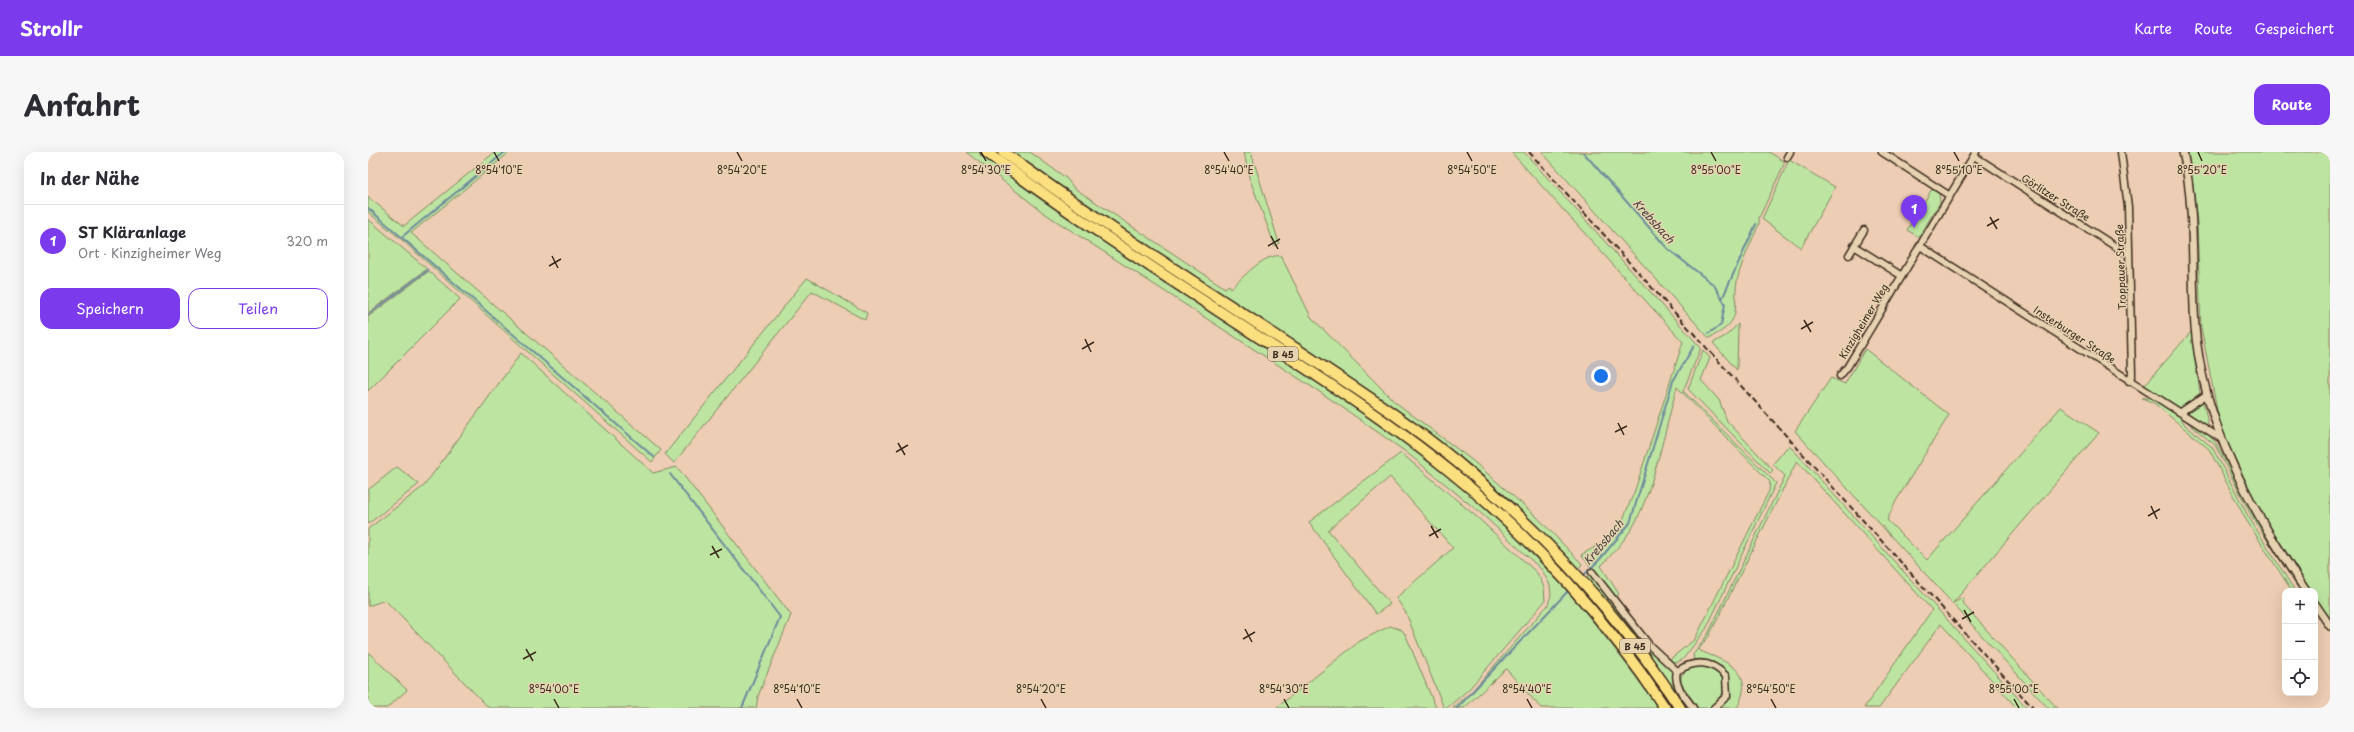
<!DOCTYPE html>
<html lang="de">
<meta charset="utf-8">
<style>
:root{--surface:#fff;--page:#f7f7f7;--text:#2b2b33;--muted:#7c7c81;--line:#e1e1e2;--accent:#7c3aed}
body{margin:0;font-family:"Playpen Sans",sans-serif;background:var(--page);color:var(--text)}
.controls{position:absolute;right:12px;bottom:12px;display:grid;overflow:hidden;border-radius:8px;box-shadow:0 4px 16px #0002}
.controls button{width:36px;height:36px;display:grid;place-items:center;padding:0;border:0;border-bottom:1px solid var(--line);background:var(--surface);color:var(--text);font:20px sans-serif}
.you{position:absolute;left:1233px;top:224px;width:14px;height:14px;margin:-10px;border:3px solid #fff;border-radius:50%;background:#1a73e8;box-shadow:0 0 0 6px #1a73e833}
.badge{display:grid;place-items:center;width:26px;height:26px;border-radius:50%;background:var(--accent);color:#fff;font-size:13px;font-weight:700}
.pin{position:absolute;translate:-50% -33px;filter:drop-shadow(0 1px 2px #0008)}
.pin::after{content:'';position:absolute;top:21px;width:14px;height:12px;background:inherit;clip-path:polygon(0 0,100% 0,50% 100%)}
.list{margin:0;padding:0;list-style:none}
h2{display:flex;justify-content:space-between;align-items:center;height:52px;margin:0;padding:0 16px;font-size:17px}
h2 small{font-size:13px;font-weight:400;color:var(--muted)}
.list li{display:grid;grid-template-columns:26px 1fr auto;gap:12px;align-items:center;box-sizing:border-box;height:72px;padding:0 16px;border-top:1px solid var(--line)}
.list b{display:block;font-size:15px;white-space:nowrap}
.list p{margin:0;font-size:13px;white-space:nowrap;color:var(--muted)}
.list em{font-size:13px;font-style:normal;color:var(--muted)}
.actions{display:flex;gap:8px;padding:12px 16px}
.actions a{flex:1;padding:9px 0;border:1px solid var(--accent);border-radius:12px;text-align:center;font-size:14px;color:var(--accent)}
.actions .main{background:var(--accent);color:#fff}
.icon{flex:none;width:22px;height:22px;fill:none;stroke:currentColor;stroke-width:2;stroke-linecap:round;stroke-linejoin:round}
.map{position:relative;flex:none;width:1962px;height:556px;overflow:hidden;border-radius:12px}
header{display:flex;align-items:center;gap:24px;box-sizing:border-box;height:56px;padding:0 20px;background:var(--accent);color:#fff}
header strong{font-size:19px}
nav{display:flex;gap:22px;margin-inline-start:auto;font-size:14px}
.intro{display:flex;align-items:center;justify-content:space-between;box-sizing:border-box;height:96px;padding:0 24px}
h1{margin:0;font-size:28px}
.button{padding:10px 18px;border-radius:12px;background:var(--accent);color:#fff;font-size:14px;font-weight:700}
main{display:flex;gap:24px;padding:0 24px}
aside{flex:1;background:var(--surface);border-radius:12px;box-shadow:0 4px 16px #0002}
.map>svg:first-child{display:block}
.green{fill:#bde5a1;stroke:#7c8860}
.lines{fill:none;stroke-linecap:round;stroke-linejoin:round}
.stream{stroke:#6e8b9c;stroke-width:2}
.minor-casing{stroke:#3b2a1e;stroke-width:9}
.tertiary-casing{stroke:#3b2a1e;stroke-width:10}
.trunk-casing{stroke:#3b2a1e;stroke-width:13}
.minor{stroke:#e7d3b1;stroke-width:6}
.tertiary{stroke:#e7d3b1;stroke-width:7}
.trunk{stroke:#fce080;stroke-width:10}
.rail{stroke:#3b2a1e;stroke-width:2;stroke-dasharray:6 3;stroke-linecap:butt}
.ticks{fill:none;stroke:#3b2a1e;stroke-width:1.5}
.labels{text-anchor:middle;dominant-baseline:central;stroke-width:3;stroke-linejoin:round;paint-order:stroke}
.shield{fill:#e7d3b1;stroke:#6f5d4a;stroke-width:1}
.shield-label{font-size:9px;font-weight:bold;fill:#3b2a1e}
.street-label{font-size:10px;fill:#3b2a1e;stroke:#e7d3b1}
.water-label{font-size:11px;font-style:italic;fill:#48423e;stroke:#e7d3b1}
.ticks-label{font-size:10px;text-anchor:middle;fill:#3b2a1e;stroke:#e7d3b1;stroke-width:3;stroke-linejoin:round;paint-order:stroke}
</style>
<header>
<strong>Strollr</strong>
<nav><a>Karte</a><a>Route</a><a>Gespeichert</a></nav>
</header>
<div class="intro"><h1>Anfahrt</h1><a class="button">Route</a></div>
<main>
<aside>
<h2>In der Nähe<small></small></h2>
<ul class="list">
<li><span class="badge">1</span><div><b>ST Kläranlage</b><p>Ort · Kinzigheimer Weg</p></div><em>320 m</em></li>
</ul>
<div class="actions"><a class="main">Speichern</a><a>Teilen</a></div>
</aside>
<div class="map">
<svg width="1962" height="556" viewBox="0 0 1962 556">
<rect width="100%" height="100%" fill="#edcdb3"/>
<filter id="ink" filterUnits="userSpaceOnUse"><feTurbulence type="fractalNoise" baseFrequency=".025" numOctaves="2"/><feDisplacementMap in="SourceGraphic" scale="8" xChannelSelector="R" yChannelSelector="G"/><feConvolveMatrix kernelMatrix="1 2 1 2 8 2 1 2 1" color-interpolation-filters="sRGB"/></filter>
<g filter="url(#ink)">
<path class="green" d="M127,0H142L43,81L293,298L284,310L34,88L0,60V45L36,74Z
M598,0H611C693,63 779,120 867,176C940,224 1015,269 1083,325C1162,391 1231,471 1290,556H1173L1138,517L1096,556H1085L1104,539L1180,453L1183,443L1182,433L1174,418L1115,363L1038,300L961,246L676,61Z
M644,0H662L698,26L706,36L857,136L861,133L863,136C876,125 896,101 913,104L943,165L1027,250L1105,309L1168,364L1214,412L1209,418L1017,250L741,69Z
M876,0H883L911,91L907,94L881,25Z
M1143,0H1156L1333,196L1315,239L1408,331L1338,477L1315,507L1308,511L1301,508L1327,487L1401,339L1402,330L1309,235C1297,277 1286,336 1266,373C1257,388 1245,401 1233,414L1251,442L1247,445L1218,409L1213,403L1234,391L1254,370L1267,338L1315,190Z
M1174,0H1401L1417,10L1391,66V72C1384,88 1376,105 1371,121C1361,154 1381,167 1341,186Z
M1820,0H1962V467L1947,445V439H1943L1892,358L1853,278L1833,175L1829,69Z
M1421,8L1467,35L1433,96L1394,67Z
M1564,37L1571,42L1572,50L1551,85L1539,78Z
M0,67L59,117L0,161Z
M61,119L92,147L0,239V165Z
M439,126L499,161L497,168L444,139L306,311L297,302Z
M1370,172L1369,218L1345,191L1359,183Z
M1823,180L1832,241L1812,257L1775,235Z
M1497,197L1581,263L1528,349L1519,368L1559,408L1693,255L1731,281L1585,451L1595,446L1596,453L1689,556H1680L1427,279L1463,226L1477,232Z
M1335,198L1342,206L1333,228L1351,248L1359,269L1405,318L1402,321L1320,237Z
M153,201L285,321L309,315L423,463L390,544L388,556H121L17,448L0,454V377L56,334Z
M1774,246H1784L1810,261L1817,273L1844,295L1880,364L1927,439H1924L1877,366L1841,297L1786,251Z
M1835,249L1840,271L1838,273L1818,260Z
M1817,265L1838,280L1848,291L1885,362L1935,439L1930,436L1883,363L1847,293L1819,270Z
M1421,293L1659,556H1649L1573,472L1511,556H1496L1564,458L1429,309L1341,484L1330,498C1358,510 1389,517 1369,556H1351L1361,544V523C1352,512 1341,506 1326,508L1325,503L1340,482L1417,324L1405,312Z
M1033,301L1111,367L1169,421L1176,435L1177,449L1101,537L1079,556H1076L1038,461L1028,446L1085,396L1022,325L960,378L1022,452L1008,462L941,370Z
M29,315L51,332L0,372V338Z
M1223,421L1306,519L1323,556H1317L1217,427Z
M1022,474L1034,478L1038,484L1068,556H908L992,489Z
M0,500L39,538L19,556H0Z
M1329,514L1344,516L1355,525V541L1341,556H1330L1313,531V524L1319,518Z"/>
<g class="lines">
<path class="stream" d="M1215,0L1300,97L1346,133L1357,152L1353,173L1341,181
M0,56L286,305
M35,84L137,0
M1354,147L1388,72
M0,163L60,118
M302,322L412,465L374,556
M1215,424L1232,407L1262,371L1305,229L1326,194
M1089,556L1202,437"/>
<defs>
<path id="minor" d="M1514,0L1582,44
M1753,0L1760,55L1764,222L1761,229
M1606,4L1756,100H1761
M1419,5L1422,0
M1486,94L1534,124
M1552,94L1852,286
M1481,103L1496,78
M1472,224L1480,214L1608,0
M1813,260L1838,243
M1224,420L1282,494L1309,519
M1325,556C1317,544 1305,534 1309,519C1327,508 1343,508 1358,524L1359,544L1346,556"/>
<path id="tertiary" d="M1815,0C1828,57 1823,117 1827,175C1835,273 1884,359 1938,439
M1947,452L1962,474"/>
<path id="trunk" d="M618,0C713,71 813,134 912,199C970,238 1029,276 1083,320C1164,385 1240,469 1297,556
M635,0C731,70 831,133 930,198C984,234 1039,269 1089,310C1174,380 1252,464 1312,556"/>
</defs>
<use href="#minor" class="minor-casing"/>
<use href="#tertiary" class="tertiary-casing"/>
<use href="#trunk" class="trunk-casing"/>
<use href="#minor" class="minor"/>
<use href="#tertiary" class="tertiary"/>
<use href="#trunk" class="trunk"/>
<path class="rail" d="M1161,0L1665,556"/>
</g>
</g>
<path class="ticks" d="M126,0L131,9M369,0L374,9M613,0L618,9M856,0L861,9M1099,0L1104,9M1343,0L1348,9M1586,0L1591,9M1830,0L1834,9M1622,65L1629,77M1619,74L1631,67M903,84L910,97M900,94L912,87M184,104L190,116M181,114L193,107M1436,168L1443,180M1433,177L1445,170M717,187L723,200M714,197L726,190M1250,271L1256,283M1247,280L1259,274M530,291L537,303M528,300L540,293M1783,354L1789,367M1780,364L1792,357M1063,374L1070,386M1061,384L1073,377M344,394L351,406M342,403L354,397M1596,458L1603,470M1594,467L1606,460M877,477L884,490M875,487L887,480M158,497L165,509M155,507L168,500M186,547L191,556M429,547L434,556M673,547L678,556M916,547L921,556M1159,547L1164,556M1403,547L1408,556M1646,547L1651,556"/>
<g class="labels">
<g class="shield">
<rect x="900" y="195" width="30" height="14" rx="3"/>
<rect x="1252" y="487" width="30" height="14" rx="3"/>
</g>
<g class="shield-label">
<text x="915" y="202">B 45</text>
<text x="1267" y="494">B 45</text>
</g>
<g class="street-label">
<text transform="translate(1688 45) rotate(32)">Görlitzer Straße</text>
<text transform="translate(1752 115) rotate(-92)">Troppauer Straße</text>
<text transform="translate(1495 169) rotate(-59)">Kinzigheimer Weg</text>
<text transform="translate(1707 182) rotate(33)">Insterburger Straße</text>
</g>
<g class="water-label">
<text transform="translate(1286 69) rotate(48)">Krebsbach</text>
<text transform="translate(1235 390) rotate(-50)">Krebsbach</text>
</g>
</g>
<g class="ticks-label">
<text x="131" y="22">8°54'10"E</text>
<text x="374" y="22">8°54'20"E</text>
<text x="618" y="22">8°54'30"E</text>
<text x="861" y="22">8°54'40"E</text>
<text x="1104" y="22">8°54'50"E</text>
<text x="1348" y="22">8°55'00"E</text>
<text x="1591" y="22">8°55'10"E</text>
<text x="1834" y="22">8°55'20"E</text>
<text x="186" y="541">8°54'00"E</text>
<text x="429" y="541">8°54'10"E</text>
<text x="673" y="541">8°54'20"E</text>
<text x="916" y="541">8°54'30"E</text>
<text x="1159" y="541">8°54'40"E</text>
<text x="1403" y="541">8°54'50"E</text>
<text x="1646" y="541">8°55'00"E</text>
</g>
</svg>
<div class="controls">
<button>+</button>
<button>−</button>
<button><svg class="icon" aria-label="locate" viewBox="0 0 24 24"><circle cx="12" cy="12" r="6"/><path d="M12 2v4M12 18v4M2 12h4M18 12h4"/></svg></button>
</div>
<div class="you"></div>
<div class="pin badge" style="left:1546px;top:76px">1</div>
</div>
</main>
